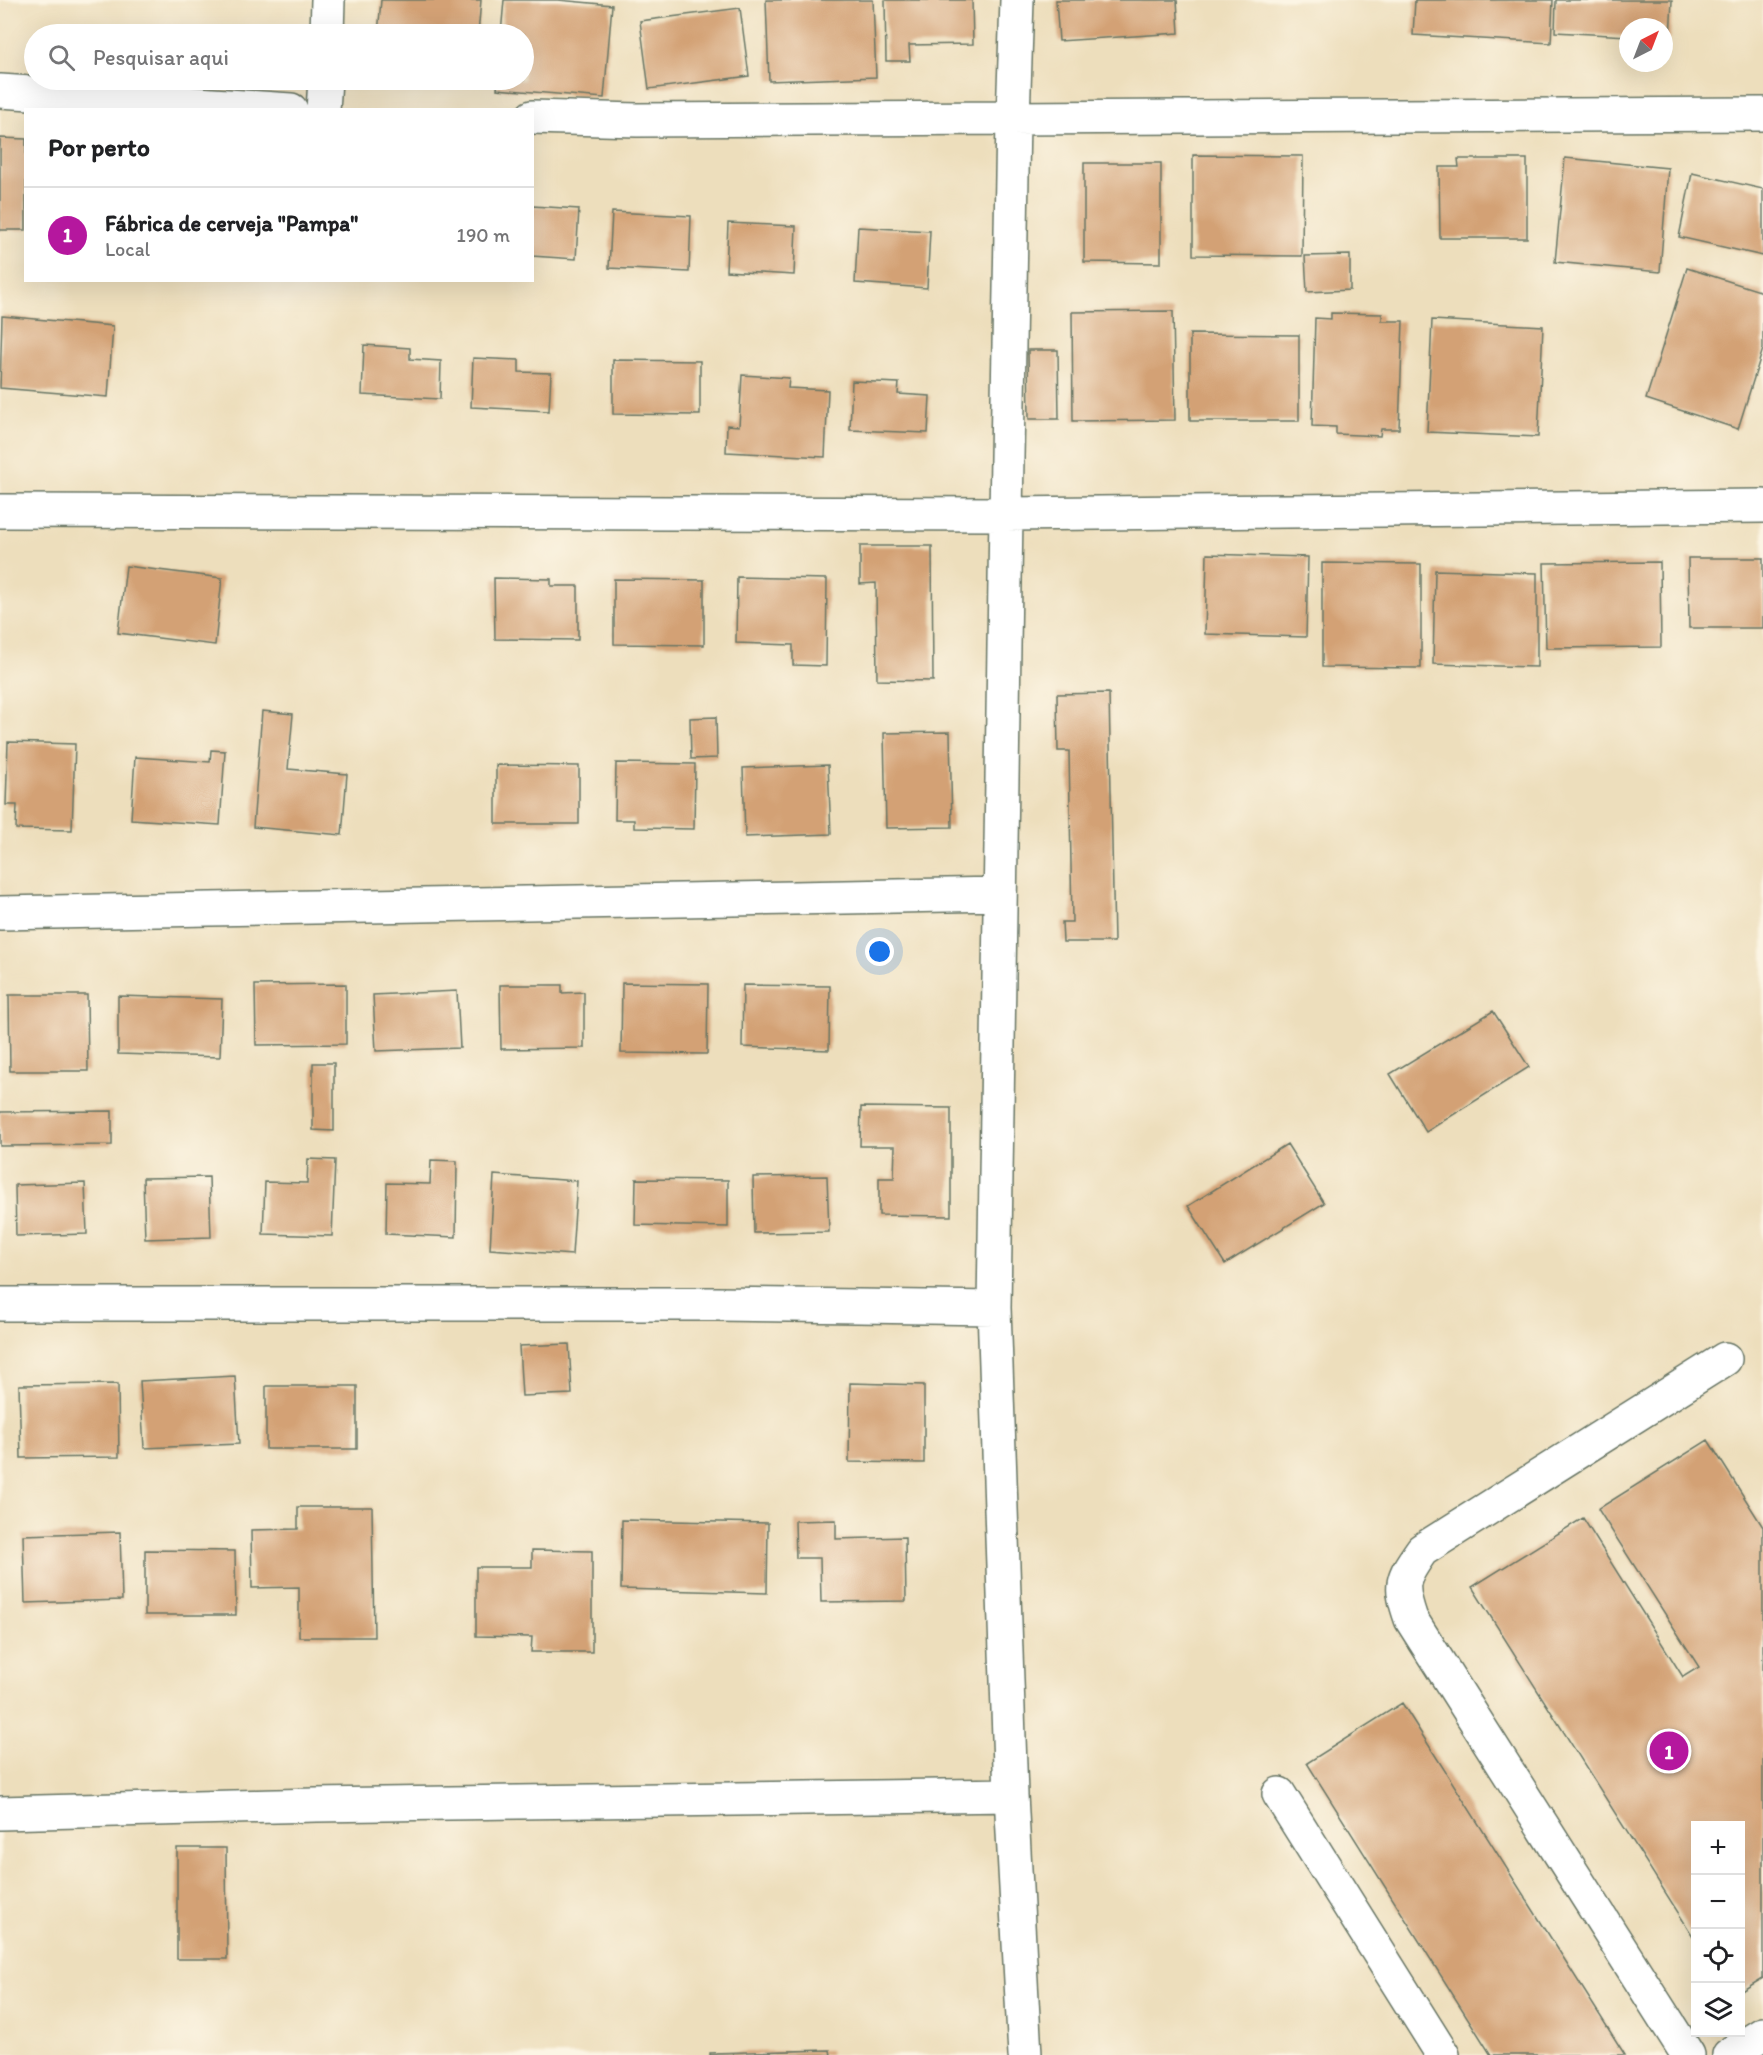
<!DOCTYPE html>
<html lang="pt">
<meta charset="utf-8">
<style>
:root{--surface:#fff;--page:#f2f2f2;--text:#202124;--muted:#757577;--line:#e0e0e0;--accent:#b5179e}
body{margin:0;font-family:Itim,sans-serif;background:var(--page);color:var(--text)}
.controls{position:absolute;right:18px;bottom:18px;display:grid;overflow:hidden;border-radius:0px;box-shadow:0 6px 24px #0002}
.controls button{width:54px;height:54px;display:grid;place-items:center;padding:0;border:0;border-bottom:2px solid var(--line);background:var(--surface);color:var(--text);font:30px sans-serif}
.compass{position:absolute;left:1619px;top:18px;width:54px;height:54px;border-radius:50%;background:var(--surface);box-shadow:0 6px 24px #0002;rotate:42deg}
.you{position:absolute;left:880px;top:952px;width:21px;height:21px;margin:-15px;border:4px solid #fff;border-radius:50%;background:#1a73e8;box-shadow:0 0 0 9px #1a73e833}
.badge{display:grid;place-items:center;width:39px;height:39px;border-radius:50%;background:var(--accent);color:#fff;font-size:20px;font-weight:700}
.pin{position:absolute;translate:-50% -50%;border:3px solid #fff;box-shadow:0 2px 6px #0006}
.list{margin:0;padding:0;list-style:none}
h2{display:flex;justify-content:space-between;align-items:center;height:78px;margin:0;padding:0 24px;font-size:26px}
h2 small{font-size:20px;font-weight:400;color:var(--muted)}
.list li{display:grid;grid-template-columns:39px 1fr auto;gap:18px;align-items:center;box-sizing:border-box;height:96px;padding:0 24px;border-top:2px solid var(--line)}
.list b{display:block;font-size:22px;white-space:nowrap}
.list p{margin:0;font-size:20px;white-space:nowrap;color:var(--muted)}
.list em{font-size:20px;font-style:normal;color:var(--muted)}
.icon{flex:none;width:33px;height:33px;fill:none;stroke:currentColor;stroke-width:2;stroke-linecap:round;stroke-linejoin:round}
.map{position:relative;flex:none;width:1763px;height:2055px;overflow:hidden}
.search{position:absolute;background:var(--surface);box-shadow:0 6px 24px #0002;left:24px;top:24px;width:510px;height:66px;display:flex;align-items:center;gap:15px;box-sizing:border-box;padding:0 21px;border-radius:33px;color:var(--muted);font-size:22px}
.panel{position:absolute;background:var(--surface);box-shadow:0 6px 24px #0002;left:24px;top:108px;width:510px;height:174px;border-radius:0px}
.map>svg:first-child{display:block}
.building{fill:#d3a174}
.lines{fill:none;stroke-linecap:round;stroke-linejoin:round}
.minor-casing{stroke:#677564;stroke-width:36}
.minor{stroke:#fff;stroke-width:33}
</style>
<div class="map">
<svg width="1763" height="2055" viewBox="0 0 1763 2055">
<rect width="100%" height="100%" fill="#fcf5e5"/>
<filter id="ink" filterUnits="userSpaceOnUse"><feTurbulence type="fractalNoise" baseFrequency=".0167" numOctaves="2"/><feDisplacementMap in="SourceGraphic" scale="12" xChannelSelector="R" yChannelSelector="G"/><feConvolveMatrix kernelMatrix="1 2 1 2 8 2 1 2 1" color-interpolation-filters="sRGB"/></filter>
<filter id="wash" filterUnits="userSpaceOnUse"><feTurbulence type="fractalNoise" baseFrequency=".008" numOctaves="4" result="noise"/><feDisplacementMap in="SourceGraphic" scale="24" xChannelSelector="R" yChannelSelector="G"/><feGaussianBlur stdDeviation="1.35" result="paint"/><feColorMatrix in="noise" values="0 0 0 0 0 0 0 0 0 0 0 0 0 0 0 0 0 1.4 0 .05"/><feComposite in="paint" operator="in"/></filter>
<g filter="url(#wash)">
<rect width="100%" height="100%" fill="#eddebc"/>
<g id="blocks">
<path class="building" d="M381,0H481L478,34H378Z
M504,0H558L612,5L604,98L497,89L498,80H524V34H501Z
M766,0H873L876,77L769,81Z
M885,0H972L973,44L909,45L910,61H886Z
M1056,0H1177L1179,33L1059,41Z
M1415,0H1553L1551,43L1413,35Z
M1556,0H1672L1670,38L1664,37V27H1628V36L1555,32Z
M740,8L749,76L649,89L640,21Z
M441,80H474V84L441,81Z
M0,138L26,139V230H0Z
M1193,155L1303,156L1302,256L1193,255Z
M1565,158L1668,168L1660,272L1555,262Z
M1458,159H1527V238H1440L1439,167H1459Z
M1084,163H1161V263L1084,262Z
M1692,173L1763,189V256L1679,237Z
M532,206L579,209L576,259L532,256Z
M612,212L691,216L689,272L609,268Z
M728,223L796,226L794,275L726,271Z
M858,227L930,231L927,288L855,283Z
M1350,255V290L1307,292L1305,256Z
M1687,268L1763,292V349L1738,429L1646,399Z
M1173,311L1175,420L1073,421L1072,312Z
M1331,313L1382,314V321H1403L1399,429H1381L1380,436L1336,434V427L1312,426L1315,318L1331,319Z
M2,316L113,326L108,397L0,388Z
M1432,320L1543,326L1538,437L1427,432Z
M1190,334L1299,335V421H1190Z
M364,345L410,348V359L441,361L440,399L362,395Z
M1028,350H1058L1059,419H1029Z
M473,358L519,360V372L551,373L549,411L471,407Z
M613,360L700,361V415L613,414Z
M742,375L789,378L788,388L828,390L825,457L726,452L727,425L739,426Z
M852,381L899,383L898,394L930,396L928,433L850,430Z
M860,546H932L933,681L877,680L876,583L860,584Z
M1207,554L1308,557L1306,637L1205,634Z
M1688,558H1763V628H1689Z
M1660,562L1661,647L1546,648L1544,563Z
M1322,563L1421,564V668L1322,667Z
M126,566L222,578L215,645L118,633Z
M1435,570L1537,573V667L1433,664Z
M737,577L827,579L826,666L793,665V645L736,643Z
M494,578L551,579V586H578V640L495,639Z
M614,579L704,580V645L614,644Z
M1109,693L1114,942H1063L1062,922H1072L1069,751H1058L1057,694Z
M262,711L293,714L288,769L347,774L342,835L253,827Z
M716,717L717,758L691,759L690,718Z
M950,732L952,827L886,828L884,733Z
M8,742L75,744L72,830L16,829L17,805H6Z
M211,750L225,751L220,825L131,819L135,757L210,762Z
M616,763L695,764L694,829L634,828V820H615Z
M496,765L579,766V824H496Z
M828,765L831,834L745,837L743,768Z
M622,983L708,984L707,1054L621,1053Z
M346,984V1044L256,1045L255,985Z
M500,985H562V993L584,992V1048L501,1049Z
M743,985L830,986L829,1050L742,1047Z
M457,991L460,1048L376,1051L373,995Z
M9,995H87L88,1071H10Z
M118,996L222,999L220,1057L118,1054Z
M1493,1011L1529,1067L1426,1132L1390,1074Z
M313,1063H334V1131L313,1130Z
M861,1107L951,1108V1216L879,1215V1178H894L895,1146H860Z
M112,1111V1145L0,1146V1112Z
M1287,1144L1324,1203L1225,1264L1188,1206Z
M308,1159L335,1160L332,1236L263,1234L265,1182L307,1183Z
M431,1160L457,1161L456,1237L386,1234L387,1183L430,1184Z
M494,1175L577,1181L572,1255L490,1249Z
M827,1176L829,1232L754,1233L753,1177Z
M209,1177L211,1237L145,1239L143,1178Z
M636,1179L728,1180V1227L635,1225Z
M85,1183L87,1234L16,1236L15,1185Z
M569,1344L572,1394L522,1396L519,1346Z
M235,1376L239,1444L144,1448L140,1381Z
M850,1383L924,1385V1463L849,1462Z
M118,1384L119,1457L21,1458L19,1385Z
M266,1386H357V1449H266Z
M1708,1440L1763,1527V1978L1740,1992V1826H1696V1941L1472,1587L1583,1518L1683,1677L1699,1667L1598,1509Z
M298,1507H372L374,1637H299V1587L252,1588L251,1530L298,1529Z
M622,1520L768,1523L767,1593L621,1589Z
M836,1520V1539L905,1537L906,1601L821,1602L820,1558H796L795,1521Z
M120,1532L122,1600L25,1603L23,1535Z
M145,1550L235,1551L236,1615H145Z
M532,1550L592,1551V1652H531L532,1637L476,1636V1567H532Z
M1402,1703L1625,2055H1491L1307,1763Z
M177,1848H226L227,1959H177Z
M830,2050L831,2055H710V2053Z"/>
</g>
</g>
<g filter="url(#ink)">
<use href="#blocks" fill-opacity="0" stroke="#677564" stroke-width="1.5"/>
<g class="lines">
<defs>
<path id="minor" d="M1017,0L1013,119L1006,514L994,1308L1011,1795L1025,2055
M327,34L328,0
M0,91L291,110
M323,110L325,80
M532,117L637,120L1763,114
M0,511L1006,514L1763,506
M0,913L999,894
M0,1304H717L994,1308
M1279,1794L1443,2055
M0,1813L316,1805L1011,1795
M1688,2055L1411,1619C1399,1584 1401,1580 1422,1550L1725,1359
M1729,2055L1763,2034"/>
</defs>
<use href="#minor" class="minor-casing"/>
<use href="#minor" class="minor"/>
</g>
</g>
</svg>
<div class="controls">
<button>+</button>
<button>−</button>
<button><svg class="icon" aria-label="locate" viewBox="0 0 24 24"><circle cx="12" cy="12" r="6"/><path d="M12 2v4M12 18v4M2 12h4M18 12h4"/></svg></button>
<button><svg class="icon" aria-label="layers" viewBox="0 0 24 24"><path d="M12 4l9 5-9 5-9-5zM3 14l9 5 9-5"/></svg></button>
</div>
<svg class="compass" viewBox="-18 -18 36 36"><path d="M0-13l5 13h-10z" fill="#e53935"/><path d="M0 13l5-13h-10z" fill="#757577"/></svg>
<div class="you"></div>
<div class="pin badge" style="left:1669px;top:1751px">1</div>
<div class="search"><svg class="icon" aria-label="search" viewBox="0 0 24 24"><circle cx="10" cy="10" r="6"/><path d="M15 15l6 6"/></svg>Pesquisar aqui</div>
<section class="panel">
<h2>Por perto<small></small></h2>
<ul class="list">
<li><span class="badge">1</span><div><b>Fábrica de cerveja &quot;Pampa&quot;</b><p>Local</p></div><em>190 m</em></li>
</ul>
</section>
</div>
